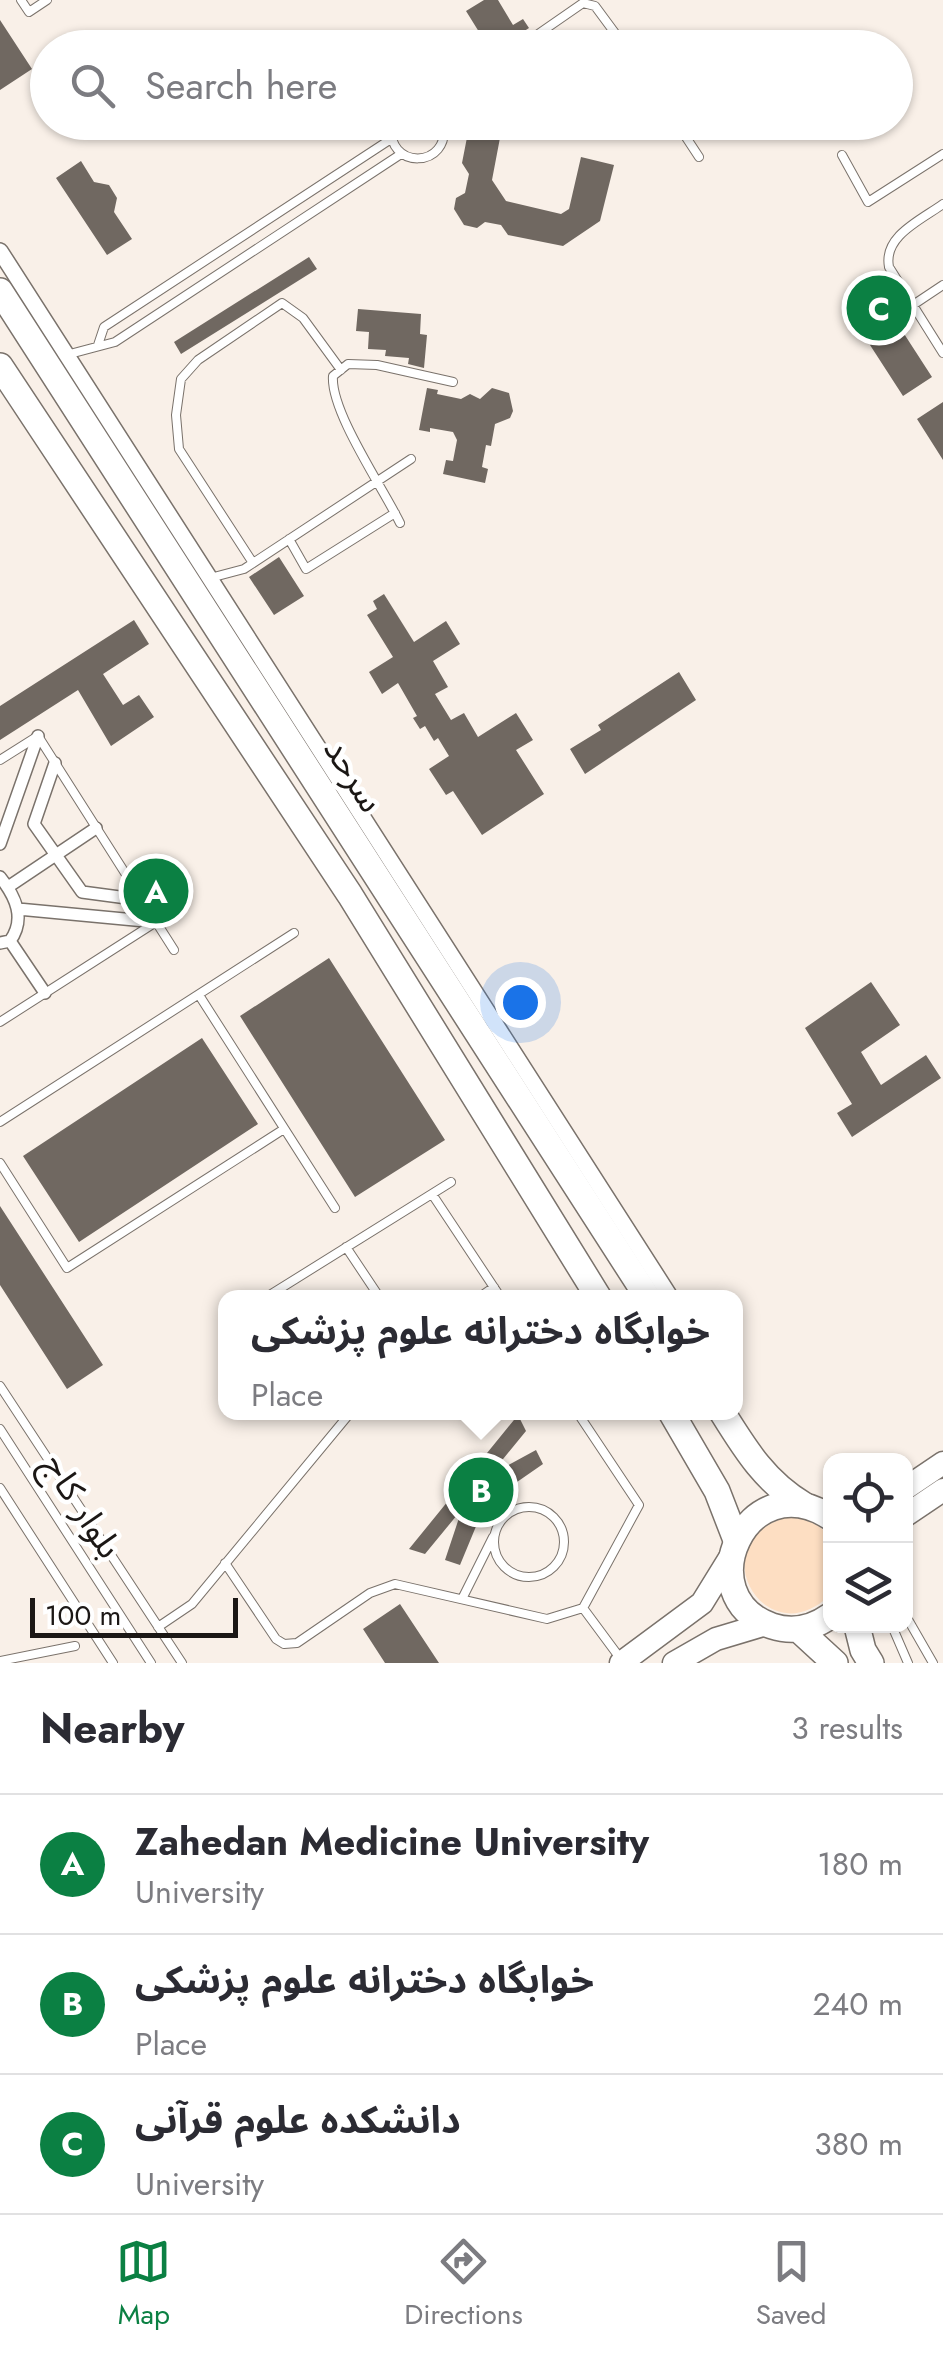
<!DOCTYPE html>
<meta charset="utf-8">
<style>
:root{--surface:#fff;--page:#f2f2f3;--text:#2b2b33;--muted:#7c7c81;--line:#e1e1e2;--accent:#0b8043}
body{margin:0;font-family:Jost,"Noto Sans Arabic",sans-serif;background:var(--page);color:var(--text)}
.controls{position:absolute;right:30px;bottom:30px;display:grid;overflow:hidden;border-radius:20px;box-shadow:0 2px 8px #0004}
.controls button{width:90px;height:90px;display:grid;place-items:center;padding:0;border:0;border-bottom:2px solid var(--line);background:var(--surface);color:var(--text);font:50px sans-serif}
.scale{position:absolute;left:30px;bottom:25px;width:208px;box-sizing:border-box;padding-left:10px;border:5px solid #1b1715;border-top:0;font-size:28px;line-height:35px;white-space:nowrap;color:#1b1715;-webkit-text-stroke:8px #fff;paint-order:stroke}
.you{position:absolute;left:520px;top:1002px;width:35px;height:35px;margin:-25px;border:8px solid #fff;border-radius:50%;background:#1a73e8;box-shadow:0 0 0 15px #1a73e833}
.badge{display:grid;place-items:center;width:65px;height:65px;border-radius:50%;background:var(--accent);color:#fff;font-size:32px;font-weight:700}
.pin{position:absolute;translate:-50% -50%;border:5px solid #fff;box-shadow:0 2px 10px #0006}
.popup{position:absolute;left:218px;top:1290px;width:525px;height:130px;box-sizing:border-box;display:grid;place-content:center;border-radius:20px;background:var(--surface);filter:drop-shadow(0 2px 8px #0005);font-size:32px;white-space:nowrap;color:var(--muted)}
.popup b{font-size:38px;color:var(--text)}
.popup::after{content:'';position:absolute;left:50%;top:100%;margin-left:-20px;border:20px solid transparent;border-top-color:var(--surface)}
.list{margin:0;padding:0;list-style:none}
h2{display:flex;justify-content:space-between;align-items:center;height:130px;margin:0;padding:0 40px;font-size:42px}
h2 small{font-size:32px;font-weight:400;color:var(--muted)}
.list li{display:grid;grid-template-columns:65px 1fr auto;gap:30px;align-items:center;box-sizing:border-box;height:140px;padding:0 40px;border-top:2px solid var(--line)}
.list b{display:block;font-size:38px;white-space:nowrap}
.list p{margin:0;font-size:32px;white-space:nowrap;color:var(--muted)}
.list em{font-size:32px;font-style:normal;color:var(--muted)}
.icon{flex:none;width:55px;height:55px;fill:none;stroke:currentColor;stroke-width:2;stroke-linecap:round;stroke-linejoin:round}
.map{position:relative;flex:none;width:943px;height:1663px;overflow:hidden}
.search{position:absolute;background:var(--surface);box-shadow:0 2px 8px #0004;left:30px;right:30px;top:30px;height:110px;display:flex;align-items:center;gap:25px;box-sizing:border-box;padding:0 35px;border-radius:55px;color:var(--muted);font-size:38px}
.sheet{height:550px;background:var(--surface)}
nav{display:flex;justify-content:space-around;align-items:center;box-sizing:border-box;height:140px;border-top:2px solid var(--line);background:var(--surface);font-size:28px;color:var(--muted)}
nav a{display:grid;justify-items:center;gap:5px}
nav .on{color:var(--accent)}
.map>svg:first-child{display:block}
.green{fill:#fddec2}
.building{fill:#706861}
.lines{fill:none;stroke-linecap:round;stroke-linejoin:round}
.service-casing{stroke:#7a726b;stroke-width:10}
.pedestrian-casing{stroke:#7a726b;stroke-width:14}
.minor-casing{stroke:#7a726b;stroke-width:18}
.secondary-casing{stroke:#7a726b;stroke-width:25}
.primary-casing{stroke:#7a726b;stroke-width:28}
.trunk-casing{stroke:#7a726b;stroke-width:28}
.service{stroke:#fff;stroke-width:8}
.pedestrian{stroke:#fff;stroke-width:11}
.minor{stroke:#fff;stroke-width:15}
.secondary{stroke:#fff;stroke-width:22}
.primary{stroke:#fff;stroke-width:25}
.trunk{stroke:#fff;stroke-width:25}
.labels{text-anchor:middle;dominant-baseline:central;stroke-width:9;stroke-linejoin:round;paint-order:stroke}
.street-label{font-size:35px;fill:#1b1715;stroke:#fff}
</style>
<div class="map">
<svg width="943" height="1663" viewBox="0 0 943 1663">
<rect width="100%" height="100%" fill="#f9f0e8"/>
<path class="green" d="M788,1517C807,1519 817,1523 830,1536V1595C765,1658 698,1541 788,1517Z"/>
<path class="building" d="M484,0H498L513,25L523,19L529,28L498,48H489L466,11Z
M0,20L32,69L0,90Z
M470,122H503L492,180L506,201L561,214L569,209L581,157L614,165L600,221L563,246L508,235L501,225L485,222L477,228L464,225L454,209L456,198L465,193L469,174L462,163Z
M81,161L94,182L109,185L117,198L114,212L132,239L107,255L56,178Z
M309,257L317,269L181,354L174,342Z
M358,309L421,314L420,334L427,335L424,368L408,364L409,358L385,356L386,350L368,349L369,332L356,331Z
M899,326L932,377L903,396L870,345Z
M427,388L438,390L437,394L461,399L470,394L480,399L492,388L509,393L513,411L510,418L495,424L491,446L486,445L482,467L488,469L485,483L443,474L446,460L453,461L457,440L453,432L430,428V432L419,430Z
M943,402V460L917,419Z
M279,557L304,596L274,615L249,577Z
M384,594L414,642L446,621L460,644L433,661L448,687L435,694L451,720L464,713L478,737L516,713L533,740L516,750L544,794L482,835L453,791L446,795L429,769L449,756L438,738L434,741L425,726L420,729L413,718L417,716L398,683L382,694L369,672L393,657L367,615L377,609L373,601Z
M134,620L149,644L103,674L123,705L139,695L154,717L111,746L78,690L0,740V706Z
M679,672L696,700L585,774L570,749L601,730L598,725Z
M329,958L445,1140L355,1197L240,1016Z
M871,982L900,1025L861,1052L881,1085L926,1055L941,1078L852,1137L837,1113L852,1104L805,1028Z
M202,1038L258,1124L79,1242L23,1156Z
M0,1206L103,1365L67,1389L0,1285Z
M518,1415L526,1431L490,1475L536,1450L543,1464L497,1496L501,1499L477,1524L460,1565L445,1560L462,1509L425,1554L409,1549Z
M400,1604L439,1663H385L363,1629Z"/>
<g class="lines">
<defs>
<path id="service" d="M21,0L29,12L47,0
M518,48L583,3L595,6L626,48
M392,122C383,171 453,170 443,122
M676,122L699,157
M842,155L868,202L943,154
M943,204C921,220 883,236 889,267L943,353
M913,305L943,285
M98,345L104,327L391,139
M66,355L115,342L401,154
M400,523C383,488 330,411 333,376L348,364L377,365L453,382
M289,539L306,569L395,513
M253,563L179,449L176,415L181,379L198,360L282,303L303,318L341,370
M210,578L244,569L411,459
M0,760L38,736L174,950
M199,995L335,1208
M0,1022L156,922
M0,1122L294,933
M0,1163L67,1268L284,1129
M432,1194L501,1298
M346,1247L380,1298
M265,1298L451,1182
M478,1298L494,1287
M0,1386L182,1663
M577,1412L639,1505L583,1608
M0,1429L151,1663
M0,1488L113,1663
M494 1542a35 35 0 1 1 70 0a35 35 0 1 1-70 0Z
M225,1563L276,1639L284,1644L297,1643L370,1593L395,1584L547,1619L583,1608L620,1658
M462,1599L493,1537
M906,1616L933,1663
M892,1626L908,1663
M158,1627L192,1604L351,1412
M0,1661L75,1646"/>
<path id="pedestrian" d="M55,763L34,824L82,892L142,900
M0,844L38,736
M0,877C16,897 26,919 10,941L0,943
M8,887L96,828
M18,909L156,922
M10,941L45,993"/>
<path id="minor" d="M0,251L671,1298"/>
<path id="secondary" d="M906,1488L943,1463
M906,1515L943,1490
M621,1663L702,1603L731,1556
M674,1663L716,1639L766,1624"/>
<path id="primary" d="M830,1517C746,1463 687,1597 772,1626C793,1633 813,1628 830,1616
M857,1626L863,1650L871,1663
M798,1629L835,1663"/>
<path id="trunk" d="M0,291L648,1298
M0,366L350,895L599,1298
M671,1412L717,1491L736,1540
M722,1412C745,1449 765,1482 804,1505"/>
</defs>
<use href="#service" class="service-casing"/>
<use href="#pedestrian" class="pedestrian-casing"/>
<use href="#minor" class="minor-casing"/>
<use href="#secondary" class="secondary-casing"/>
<use href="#primary" class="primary-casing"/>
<use href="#trunk" class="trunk-casing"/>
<use href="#service" class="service"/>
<use href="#pedestrian" class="pedestrian"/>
<use href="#minor" class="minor"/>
<use href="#secondary" class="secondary"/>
<use href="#primary" class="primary"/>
<use href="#trunk" class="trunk"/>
</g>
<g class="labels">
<g class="street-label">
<text transform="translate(354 775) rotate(58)">سرحد</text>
<text transform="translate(82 1506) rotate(57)">بلوار کاج</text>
</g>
</g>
</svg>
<div class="controls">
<button><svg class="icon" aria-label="locate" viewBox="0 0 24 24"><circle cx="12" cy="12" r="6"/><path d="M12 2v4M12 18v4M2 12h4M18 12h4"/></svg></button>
<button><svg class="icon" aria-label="layers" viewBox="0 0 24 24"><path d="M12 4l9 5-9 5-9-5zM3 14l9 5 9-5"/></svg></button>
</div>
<div class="scale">100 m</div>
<div class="you"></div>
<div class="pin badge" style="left:156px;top:891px">A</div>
<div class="pin badge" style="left:481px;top:1490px">B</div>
<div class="popup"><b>خوابگاه دخترانه علوم پزشکی</b>Place</div>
<div class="pin badge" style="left:879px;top:308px">C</div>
<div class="search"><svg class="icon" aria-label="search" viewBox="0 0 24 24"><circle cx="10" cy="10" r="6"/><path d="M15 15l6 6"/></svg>Search here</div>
</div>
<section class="sheet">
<h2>Nearby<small>3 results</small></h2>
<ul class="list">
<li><span class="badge">A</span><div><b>Zahedan Medicine University</b><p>University</p></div><em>180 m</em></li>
<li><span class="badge">B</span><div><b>خوابگاه دخترانه علوم پزشکی</b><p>Place</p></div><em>240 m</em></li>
<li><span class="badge">C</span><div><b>دانشکده علوم قرآنی</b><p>University</p></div><em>380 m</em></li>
</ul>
</section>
<nav>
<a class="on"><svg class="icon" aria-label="map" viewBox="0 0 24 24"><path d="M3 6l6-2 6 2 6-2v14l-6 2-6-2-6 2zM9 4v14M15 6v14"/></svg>Map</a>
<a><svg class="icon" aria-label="directions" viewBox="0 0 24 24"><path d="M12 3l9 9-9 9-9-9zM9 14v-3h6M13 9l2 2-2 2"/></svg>Directions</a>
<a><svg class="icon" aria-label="saved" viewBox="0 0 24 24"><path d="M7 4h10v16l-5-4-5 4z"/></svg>Saved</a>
</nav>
